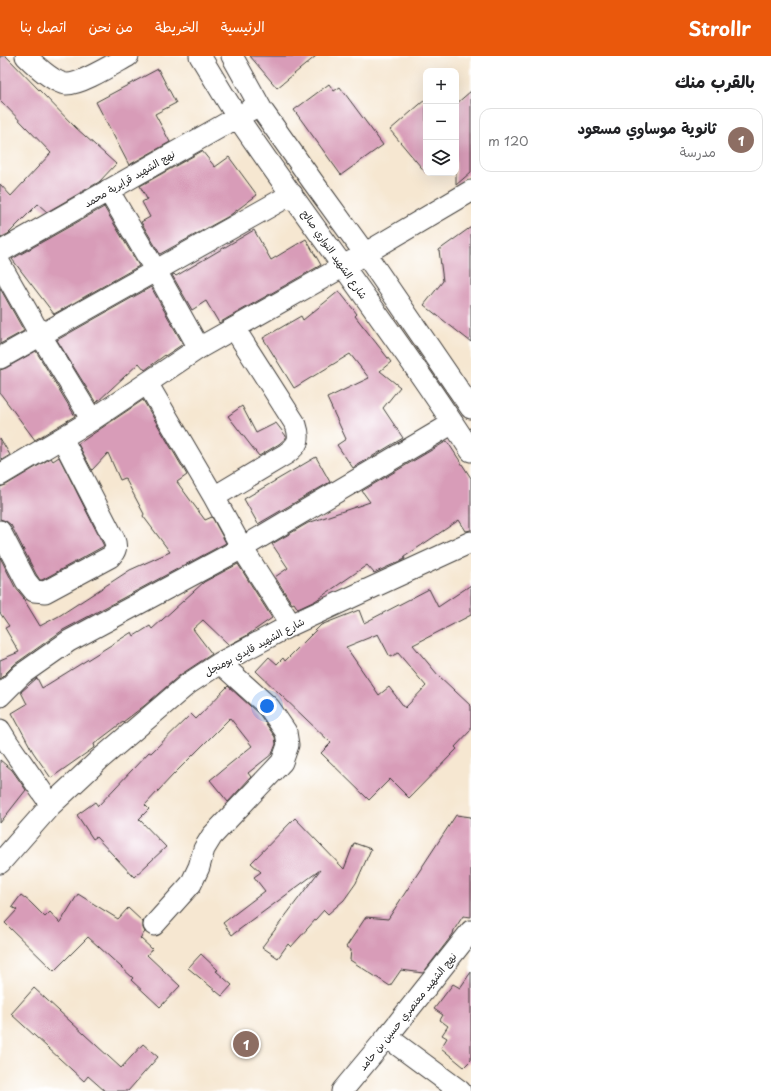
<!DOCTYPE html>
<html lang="ar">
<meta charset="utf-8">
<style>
:root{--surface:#fff;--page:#f6f6f6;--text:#202124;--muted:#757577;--line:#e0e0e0;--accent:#ea580c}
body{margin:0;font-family:"Playpen Sans","Playpen Sans Arabic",sans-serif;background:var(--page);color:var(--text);direction:rtl}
.controls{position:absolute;right:12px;top:12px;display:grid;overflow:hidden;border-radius:8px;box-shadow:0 4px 16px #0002}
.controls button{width:36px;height:36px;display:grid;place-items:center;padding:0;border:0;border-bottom:1px solid var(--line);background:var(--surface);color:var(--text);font:20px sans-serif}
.you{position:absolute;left:267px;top:650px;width:14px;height:14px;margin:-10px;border:3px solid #fff;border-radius:50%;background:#1a73e8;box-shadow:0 0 0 6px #1a73e833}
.badge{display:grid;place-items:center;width:26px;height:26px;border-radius:50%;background:var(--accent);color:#fff;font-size:13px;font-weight:700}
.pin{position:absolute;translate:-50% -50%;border:2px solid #fff;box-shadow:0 1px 4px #0006}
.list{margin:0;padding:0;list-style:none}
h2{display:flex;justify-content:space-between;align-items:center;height:52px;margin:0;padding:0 16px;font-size:17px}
h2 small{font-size:13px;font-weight:400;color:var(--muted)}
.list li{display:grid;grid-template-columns:26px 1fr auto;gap:12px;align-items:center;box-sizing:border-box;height:64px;margin:0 8px 8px;padding:0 8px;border:1px solid var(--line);border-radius:12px}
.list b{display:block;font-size:15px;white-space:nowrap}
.list p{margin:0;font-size:13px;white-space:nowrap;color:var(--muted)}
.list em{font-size:13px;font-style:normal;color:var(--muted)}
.icon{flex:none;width:22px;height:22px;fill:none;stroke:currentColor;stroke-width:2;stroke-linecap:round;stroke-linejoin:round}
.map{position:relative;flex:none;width:471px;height:1035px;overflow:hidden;direction:ltr}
header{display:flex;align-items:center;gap:24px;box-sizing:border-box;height:56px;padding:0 20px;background:var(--accent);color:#fff}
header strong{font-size:19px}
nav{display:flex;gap:22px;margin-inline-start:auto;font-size:14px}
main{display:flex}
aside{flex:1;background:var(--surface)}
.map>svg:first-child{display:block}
.building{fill:#d89cb8;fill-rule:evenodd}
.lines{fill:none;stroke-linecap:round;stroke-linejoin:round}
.minor-casing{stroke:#3d3a37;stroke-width:23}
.minor{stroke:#fff;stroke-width:21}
.labels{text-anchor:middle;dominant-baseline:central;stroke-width:3;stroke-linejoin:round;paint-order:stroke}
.street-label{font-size:10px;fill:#1c1c1c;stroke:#fff}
</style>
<header>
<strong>Strollr</strong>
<nav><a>الرئيسية</a><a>الخريطة</a><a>من نحن</a><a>اتصل بنا</a></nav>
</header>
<main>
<aside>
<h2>بالقرب منك<small></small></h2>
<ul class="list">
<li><span class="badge" style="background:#8d6e63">1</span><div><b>ثانوية موساوي مسعود</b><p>مدرسة</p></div><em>120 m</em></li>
</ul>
</aside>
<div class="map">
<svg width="471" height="1035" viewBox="0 0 471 1035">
<rect width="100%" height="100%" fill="#fff"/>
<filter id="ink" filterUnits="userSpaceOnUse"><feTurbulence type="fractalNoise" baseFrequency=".025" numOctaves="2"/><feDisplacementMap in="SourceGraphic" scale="8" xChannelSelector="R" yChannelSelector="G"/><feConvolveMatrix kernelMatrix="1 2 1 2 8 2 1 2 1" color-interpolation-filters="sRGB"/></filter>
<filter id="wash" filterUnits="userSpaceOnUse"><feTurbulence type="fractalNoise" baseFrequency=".012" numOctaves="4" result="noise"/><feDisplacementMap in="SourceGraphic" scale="16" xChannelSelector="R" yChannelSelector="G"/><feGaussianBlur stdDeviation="0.9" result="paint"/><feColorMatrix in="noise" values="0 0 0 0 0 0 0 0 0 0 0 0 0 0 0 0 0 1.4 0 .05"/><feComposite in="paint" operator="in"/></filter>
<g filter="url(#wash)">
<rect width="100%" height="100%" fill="#f6e7d1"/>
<g id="blocks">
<path class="building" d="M0,0H6L75,71L116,108L99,126L47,156L38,148L8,178L0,182V128L11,140L51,97L0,44Z
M250,0H316L277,32Z
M158,13L176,47L155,58L170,86L129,109L96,46Z
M329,28L334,35L340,31L383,89L341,119L294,54Z
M471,35V116L456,129V48Z
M426,43V117L390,74Z
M202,95L215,111L229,101L257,139L229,160L160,198L141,166L150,161L142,146L147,143L140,130Z
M104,151L139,210L54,258L12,203Z
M471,171V286L424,249L443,225L439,194Z
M254,174L271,204L306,183L321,209L219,267L206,245L192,254L172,219L174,218L176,220Z
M151,231L183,288L165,300V299L145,314L139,307L96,347L57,284Z
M0,232L24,275L0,288Z
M339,235L357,258L355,260L391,306L380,315L400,331L383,352L403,382L353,412L337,389L346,383L327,342L369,322L350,298L294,332L263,282L301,260L303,264Z
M36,295L75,360L35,384L0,337V314L6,312Z
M143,344L187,419L177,426L205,464L212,461L226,487L63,574L15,608L0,623V604L19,596L5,572L9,570L0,557V501L15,531L24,542H23L40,570L59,560L130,514L170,496L143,460L144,458L125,422L120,424L108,397L92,414L78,388Z
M242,350L256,377L276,367L286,380V382L279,388L259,400L228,360Z
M0,382L10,399L0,405Z
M447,385L471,422V474L466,475L459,464L404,501L405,503L374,517L367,509L315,545L298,553L294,547L292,548L275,521L288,512L272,488L308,467L370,446L362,435Z
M59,401L104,490L42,524H40L36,518L11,469L6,465L0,463V431L6,429L51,402L53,405Z
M316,401L330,426L258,468L244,443Z
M238,508L272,562L246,580L229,589L203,564L193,573L212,598L180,619L144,650L94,688L95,691L51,722L33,696L12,657L27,648L21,636L37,622L42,632L132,576L134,580L150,570L152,573L204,526Z
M471,529V559L413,589L438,619L471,650V674L455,691L457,693L409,742L390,723L369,744L321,697L331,687L256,615L269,601L277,608L283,602L285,605L321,569L359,554L364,567L429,533L438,551ZM378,578L390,601L398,597L426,630L405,652L389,631L379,639L346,591Z
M228,630L260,659L275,681L276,688L272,698L248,717L251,721L228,746L210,724L252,690L230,662L173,719L145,749L149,753L139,763L166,791L134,821L96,781L93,783L77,759L95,746L98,750L149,696L151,697L191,658L196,663Z
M0,704L12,714L26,734L0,767Z
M456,759L471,761V861L463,860L454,874L453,878L423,917L401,914L390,930L350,904L351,894L346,891L366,861L388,863Z
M295,762L344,813L354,787L371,793L356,827L344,844L328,858L324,854L291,891L288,888L278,902L262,891L320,814L232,879L223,867L265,835L254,821L261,816L251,807Z
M78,838L118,863L128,852L143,866V872L145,876L140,882L152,893L147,899L180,930L160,951L131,924L133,922L88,881L54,915L5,867L17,854L12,851L21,839L30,846L45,861L50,856L60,867Z
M201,898L218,914L216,915L232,929L222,940L188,912Z
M471,916V1004L464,1011L441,992L447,982L442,979L448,970L440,964L443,959L434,953L453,928L460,932Z
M34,932L121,1012L143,988L158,1001L128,1035H105L88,1020L84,1025L11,958Z"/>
</g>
</g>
<g filter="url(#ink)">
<use href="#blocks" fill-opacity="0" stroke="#3d3a37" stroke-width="1"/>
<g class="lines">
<defs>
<path id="minor" d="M26,0C35,9 53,26 66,28C80,29 115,7 128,0
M200,0C213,21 225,42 238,62C314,174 398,281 471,395
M232,0L262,54L313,126L371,206L471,352
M108,134L156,215L199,292
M0,196L250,54
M0,208L41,280L92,364
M0,302L292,138
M147,327L214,441L242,492L291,569
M0,419L92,364L199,292L344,210L471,135
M214,441L286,398C298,389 301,384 296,369L234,272
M0,475L26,525L34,535L45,536L110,501C116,495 117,491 114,483L62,382
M0,640L22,618L69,585L242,492L453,367
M0,674L8,687L51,749
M0,807L51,749L99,704L188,628L220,607L291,569L471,486
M154,869L191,828L199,811L204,793L212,780L282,706L288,689L286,676L269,651L220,607
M387,981L460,1035
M342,1035L387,981L471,875"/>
</defs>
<use href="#minor" class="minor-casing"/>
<use href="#minor" class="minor"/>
</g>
</g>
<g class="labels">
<g class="street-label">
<text transform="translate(129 122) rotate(-30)">نهج الشهيد قرايرية محمد</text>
<text transform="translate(335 198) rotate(55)">شارع الشهيد النواري صالح</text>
<text transform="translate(254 590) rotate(-28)">شارع الشهيد قايدي بومنجل</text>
<text transform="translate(407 955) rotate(-51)">نهج الشهيد معنصري حسين بن حامد</text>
</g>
</g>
</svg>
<div class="controls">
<button>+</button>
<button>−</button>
<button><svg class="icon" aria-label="layers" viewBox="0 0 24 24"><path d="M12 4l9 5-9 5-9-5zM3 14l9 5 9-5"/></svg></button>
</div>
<div class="you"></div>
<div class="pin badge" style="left:246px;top:988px;background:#8d6e63">1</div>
</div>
</main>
